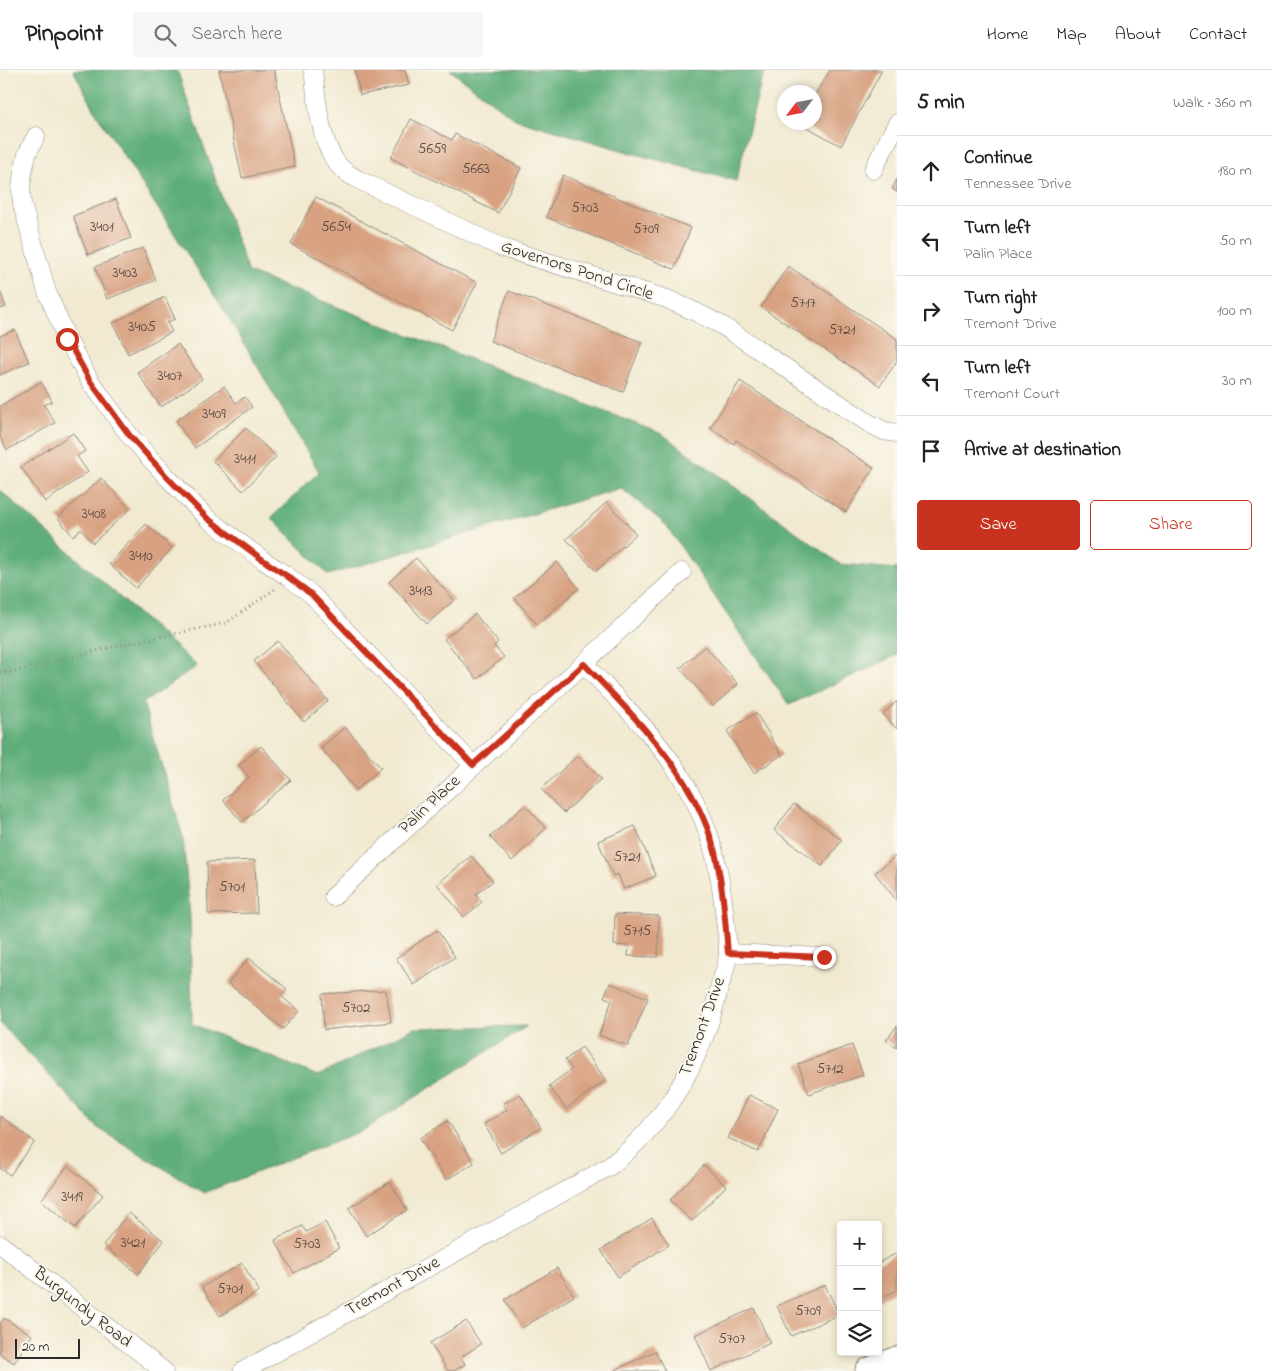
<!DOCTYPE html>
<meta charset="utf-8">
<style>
:root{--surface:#fff;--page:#f6f6f6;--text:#222;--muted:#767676;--line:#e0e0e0;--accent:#c8321e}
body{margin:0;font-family:"Indie Flower",sans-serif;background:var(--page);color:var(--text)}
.controls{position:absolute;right:15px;bottom:15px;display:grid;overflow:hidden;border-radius:5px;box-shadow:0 2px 8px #0003}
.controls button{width:45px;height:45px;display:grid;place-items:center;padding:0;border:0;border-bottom:1px solid var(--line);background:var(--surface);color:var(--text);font:25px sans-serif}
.compass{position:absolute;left:777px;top:15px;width:45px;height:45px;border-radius:50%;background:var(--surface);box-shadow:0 2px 8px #0003;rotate:238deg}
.scale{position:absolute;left:15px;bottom:12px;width:65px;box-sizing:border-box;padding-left:5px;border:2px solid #2b2b2b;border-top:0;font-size:14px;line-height:18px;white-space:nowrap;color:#2b2b2b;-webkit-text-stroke:4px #fbf7ec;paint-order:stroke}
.stop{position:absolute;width:15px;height:15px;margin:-11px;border:4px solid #c8321e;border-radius:50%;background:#fff}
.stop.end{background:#c8321e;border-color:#fff;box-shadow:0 1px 5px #0008}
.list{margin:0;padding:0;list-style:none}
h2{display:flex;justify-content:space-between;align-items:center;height:65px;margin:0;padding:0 20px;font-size:21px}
h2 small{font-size:16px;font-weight:400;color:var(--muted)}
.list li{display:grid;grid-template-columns:32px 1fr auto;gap:15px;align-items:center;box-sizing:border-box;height:70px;padding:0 20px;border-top:1px solid var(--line)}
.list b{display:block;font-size:19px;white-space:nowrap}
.list p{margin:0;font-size:16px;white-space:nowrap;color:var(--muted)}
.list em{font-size:16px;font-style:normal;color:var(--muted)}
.actions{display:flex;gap:10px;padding:15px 20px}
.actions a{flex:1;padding:11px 0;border:1px solid var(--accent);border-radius:5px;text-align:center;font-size:18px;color:var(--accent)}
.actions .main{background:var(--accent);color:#fff}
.icon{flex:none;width:28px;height:28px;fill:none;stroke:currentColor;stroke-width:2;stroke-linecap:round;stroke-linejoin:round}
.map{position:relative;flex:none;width:897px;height:1301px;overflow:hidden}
header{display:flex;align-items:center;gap:30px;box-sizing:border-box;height:70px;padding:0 25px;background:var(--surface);border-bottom:1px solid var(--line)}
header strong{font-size:24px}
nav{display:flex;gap:28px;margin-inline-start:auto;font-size:18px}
.search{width:350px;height:45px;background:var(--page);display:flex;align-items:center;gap:12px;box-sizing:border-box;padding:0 18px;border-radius:5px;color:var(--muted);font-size:19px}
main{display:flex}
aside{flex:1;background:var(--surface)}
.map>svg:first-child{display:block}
.forest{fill:#5eae7a;stroke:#446c52}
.building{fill:#d8a282}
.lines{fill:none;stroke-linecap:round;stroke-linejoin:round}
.street-casing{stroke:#8e8a7e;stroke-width:19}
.secondary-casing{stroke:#8e8a7e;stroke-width:27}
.path{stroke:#8e8a7e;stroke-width:3;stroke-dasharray:1 4;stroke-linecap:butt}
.street{stroke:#fff;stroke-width:18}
.secondary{stroke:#fff;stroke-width:25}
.route{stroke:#c8321e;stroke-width:6}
.labels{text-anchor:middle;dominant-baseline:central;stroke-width:4;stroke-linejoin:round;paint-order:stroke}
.number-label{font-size:15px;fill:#564941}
.street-label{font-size:18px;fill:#2b2b2b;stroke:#fbf7ec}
</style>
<header>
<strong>Pinpoint</strong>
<div class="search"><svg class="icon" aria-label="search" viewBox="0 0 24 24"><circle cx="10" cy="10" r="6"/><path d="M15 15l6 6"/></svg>Search here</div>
<nav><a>Home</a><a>Map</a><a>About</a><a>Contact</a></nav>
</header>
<main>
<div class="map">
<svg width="897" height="1301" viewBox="0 0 897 1301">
<rect width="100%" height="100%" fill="#fbf7ec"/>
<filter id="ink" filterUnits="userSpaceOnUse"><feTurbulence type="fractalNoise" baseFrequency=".02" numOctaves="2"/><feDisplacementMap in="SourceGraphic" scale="10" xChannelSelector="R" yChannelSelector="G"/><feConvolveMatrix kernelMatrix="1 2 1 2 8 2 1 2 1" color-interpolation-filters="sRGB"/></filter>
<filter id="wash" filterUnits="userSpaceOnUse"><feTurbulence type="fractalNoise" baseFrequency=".0096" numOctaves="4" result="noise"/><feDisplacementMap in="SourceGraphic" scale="20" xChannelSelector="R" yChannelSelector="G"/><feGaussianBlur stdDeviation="1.12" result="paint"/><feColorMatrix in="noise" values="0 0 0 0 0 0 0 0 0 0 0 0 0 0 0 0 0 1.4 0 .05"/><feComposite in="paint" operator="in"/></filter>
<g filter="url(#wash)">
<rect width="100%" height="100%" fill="#f1ead1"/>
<path class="forest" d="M73,0H177L248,202L662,364L840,494L897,499V585L789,635L665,454L621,418L328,505L271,448L319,402L229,248L98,46Z
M450,0H766L761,12L736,111L635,84L515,49Z
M0,420L197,596L143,633L183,767L190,846L192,954L318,1006L414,958L527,956L364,1060L204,1123L98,1058L0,953Z"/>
<g id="blocks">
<path class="building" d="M219,0H274L295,97L242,108Z
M355,0H405L409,15L360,25Z
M830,0H882L841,76L798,52H814V26Z
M411,49L452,70L455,64L521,98L498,143L391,88Z
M563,105L691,158L674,199L546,147Z
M897,109V122L892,119Z
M316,127L477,213L452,260L291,174Z
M116,129L131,168L88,185L73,146Z
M143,178L156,210L107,229L95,197Z
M788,196L897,269V291L880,316L761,237Z
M0,221L6,237L0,239Z
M509,221L642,272L623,322L490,271Z
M165,227L175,249L167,252L172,262L128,284L113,253Z
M15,260L29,292L0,305V266Z
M178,274L202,309L161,337L137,302Z
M740,311L874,398L846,442L736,370L734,374L710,358Z
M41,312L52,331L44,335L55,353L7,380L0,367V336Z
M224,316L236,333L245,327L252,337L195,378L176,351Z
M246,358L276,387L243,421L213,391Z
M73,363L85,381L77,386L88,402L45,432L21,397Z
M101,408L130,439L93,473L81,459L73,466L58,448Z
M607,432L636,464L596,501L566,469Z
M146,454L172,478L136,518L109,494Z
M416,488L454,530L427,554L389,512Z
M557,492L579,518L537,554L514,528Z
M475,544L498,572L494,576L504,587L477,609L444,569Z
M278,571L328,631L304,652L254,591Z
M705,576L738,614L713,636L680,598Z
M897,631V659L883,644Z
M756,643L782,685L754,703L727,661Z
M345,657L381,698L356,720L321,678Z
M261,676L291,710L242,752L223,730L249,707L239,695Z
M578,685L601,709L564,743L541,719Z
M794,734L842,770L822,796L774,760Z
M525,735L546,758L512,791L490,767Z
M635,756L656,806L624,819L618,804L613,806L598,771Z
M897,785V831L875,803Z
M471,786L493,811L476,824L482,832L464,847L437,814Z
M255,790L257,843L208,844L207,792Z
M615,844L659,846L658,887L628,886L629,876L614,875Z
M437,860L455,887L414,915L396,888Z
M249,888L287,919L281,926L299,941L283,959L228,913Z
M610,913L648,928L628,976L599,965L612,930L604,927Z
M386,920L391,952L324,960L322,924Z
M897,956V978L886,970Z
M852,975L863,1005L809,1024L798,994Z
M582,977L606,1010L566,1039L549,1016L572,999L565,990Z
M520,1024L541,1058L501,1083L484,1054L507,1040L503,1034Z
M749,1025L778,1039L758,1082L728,1068Z
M0,1046L35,1072L10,1105L0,1098Z
M448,1051L474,1093L446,1110L420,1068Z
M704,1095L726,1116L692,1151L670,1130Z
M68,1096L103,1125L75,1158L41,1130Z
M390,1112L407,1140L366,1166L349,1138Z
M129,1143L164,1171L138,1204L103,1175Z
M652,1148L669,1175L618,1207L601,1180Z
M325,1152L339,1178L294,1203L275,1170L302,1156L306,1162Z
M897,1183V1220L878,1230V1193Z
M242,1193L259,1221L220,1246L202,1217Z
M557,1198L574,1226L522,1258L505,1230Z
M825,1215L839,1245L791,1266L777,1236Z
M754,1238L770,1273L711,1301L695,1265Z
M4,1248L32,1265L14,1293L0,1284V1254Z
M466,1251L481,1274L461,1287L465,1294L454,1301H448L430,1273Z
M655,1281L665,1301H613Z"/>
</g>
</g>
<g filter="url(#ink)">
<use href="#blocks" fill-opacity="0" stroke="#8e8a7e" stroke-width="1"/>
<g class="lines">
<defs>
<path id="street" d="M313,0C317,30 320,78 342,99C347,103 353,107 359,110L503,178L667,229L698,243L723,256L867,352L884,361L897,363
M36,66L27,84L23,102L21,118L22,134L47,222L67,269L90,311L130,366L168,408L207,448L263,490L287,506L311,524L473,695
M873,100L897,53
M333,827L682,502
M728,883L824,887
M0,1174L164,1301
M243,1301L610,1096C668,1051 702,989 719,919C722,908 728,894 728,882C728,871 726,860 725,849C720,799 712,759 686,715C660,669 620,632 584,594"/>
<path id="secondary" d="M868,1301L897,1289"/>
</defs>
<use href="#street" class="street-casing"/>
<use href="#secondary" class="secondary-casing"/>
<path class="path" d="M0,602L9,603L112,577L226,553L275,519"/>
<use href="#street" class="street"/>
<use href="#secondary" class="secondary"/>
</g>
</g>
<g class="lines" filter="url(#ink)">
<path class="route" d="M67,269L90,311L130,366L168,408L207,448L263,490L287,506L311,524L473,695L584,594C637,650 695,705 715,782C723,815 725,850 728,883L824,887"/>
</g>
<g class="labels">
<g class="number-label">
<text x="432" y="79">5659</text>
<text x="476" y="99">5663</text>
<text x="585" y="138">5703</text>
<text x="102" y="157">3401</text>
<text x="336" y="157">5654</text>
<text x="646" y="159">5709</text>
<text x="125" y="203">3403</text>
<text x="803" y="233">5717</text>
<text x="142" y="257">3405</text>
<text x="842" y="260">5721</text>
<text x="170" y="306">3407</text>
<text x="214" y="344">3409</text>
<text x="245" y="389">3411</text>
<text x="94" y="444">3408</text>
<text x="141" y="486">3410</text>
<text x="421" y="521">3413</text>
<text x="627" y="787">5721</text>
<text x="232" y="817">5701</text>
<text x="637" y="861">5715</text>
<text x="356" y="938">5702</text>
<text x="830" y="999">5712</text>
<text x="72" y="1127">3419</text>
<text x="133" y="1173">3421</text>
<text x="307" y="1174">5703</text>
<text x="230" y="1219">5701</text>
<text x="808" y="1241">5709</text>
<text x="732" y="1269">5707</text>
</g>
<g class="street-label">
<text transform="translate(577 201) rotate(18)">Governors Pond Circle</text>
<text transform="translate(430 735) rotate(-43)">Palin Place</text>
<text transform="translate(703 957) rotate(-70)">Tremont Drive</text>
<text transform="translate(393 1217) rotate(-29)">Tremont Drive</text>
<text transform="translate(82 1238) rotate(38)">Burgundy Road</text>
</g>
</g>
</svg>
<div class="controls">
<button>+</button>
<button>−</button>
<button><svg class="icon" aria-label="layers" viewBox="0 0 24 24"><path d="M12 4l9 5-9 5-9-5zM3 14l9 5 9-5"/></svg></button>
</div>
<svg class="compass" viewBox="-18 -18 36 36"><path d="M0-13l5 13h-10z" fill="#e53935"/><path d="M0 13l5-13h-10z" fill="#767676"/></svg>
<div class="scale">20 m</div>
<div class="stop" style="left:67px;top:269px"></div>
<div class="stop end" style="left:824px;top:887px"></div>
</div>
<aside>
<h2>5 min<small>Walk · 360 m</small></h2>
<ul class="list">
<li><svg class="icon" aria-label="ahead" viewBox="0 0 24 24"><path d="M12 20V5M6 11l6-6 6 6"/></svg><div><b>Continue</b><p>Tennessee Drive</p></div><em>180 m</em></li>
<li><svg class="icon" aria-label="left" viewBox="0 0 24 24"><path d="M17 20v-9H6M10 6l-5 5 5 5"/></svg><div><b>Turn left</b><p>Palin Place</p></div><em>50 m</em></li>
<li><svg class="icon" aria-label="right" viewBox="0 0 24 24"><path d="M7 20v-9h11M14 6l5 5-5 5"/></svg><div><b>Turn right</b><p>Tremont Drive</p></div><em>100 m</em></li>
<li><svg class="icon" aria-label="left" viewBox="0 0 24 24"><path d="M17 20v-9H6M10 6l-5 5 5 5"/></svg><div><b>Turn left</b><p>Tremont Court</p></div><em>30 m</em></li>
<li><svg class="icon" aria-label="arrive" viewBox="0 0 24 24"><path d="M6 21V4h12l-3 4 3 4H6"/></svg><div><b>Arrive at destination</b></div></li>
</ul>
<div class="actions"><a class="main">Save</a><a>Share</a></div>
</aside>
</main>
